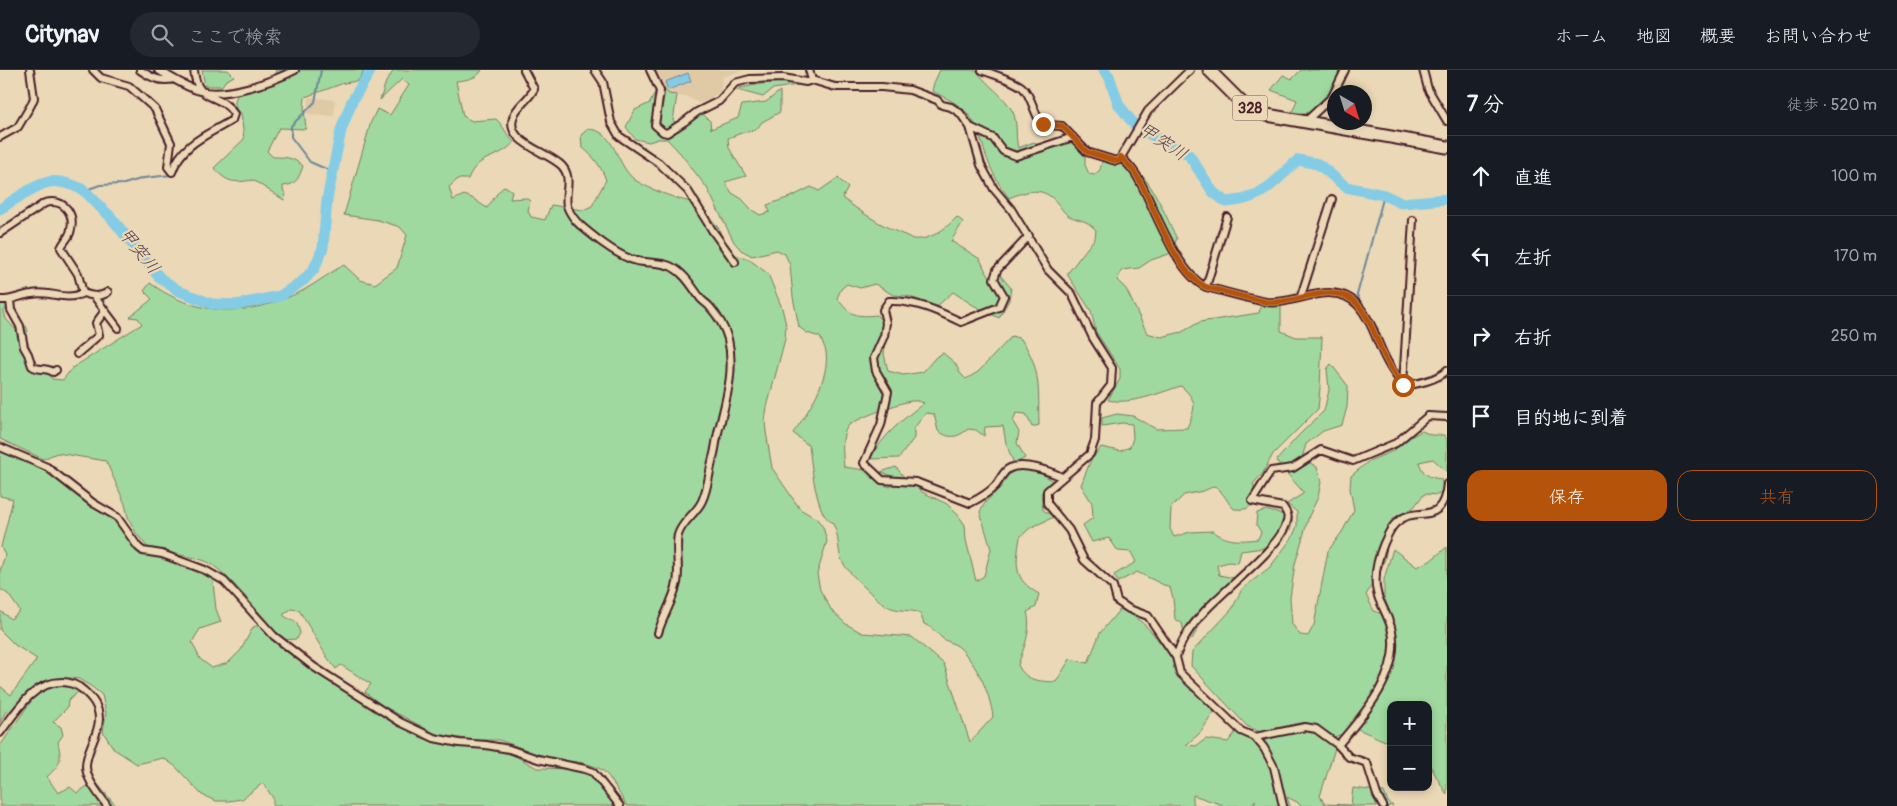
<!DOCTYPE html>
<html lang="ja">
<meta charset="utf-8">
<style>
:root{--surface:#171b24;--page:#242831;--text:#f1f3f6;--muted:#9ea1a6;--line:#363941;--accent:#b45309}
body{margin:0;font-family:Pangolin,"Klee One",sans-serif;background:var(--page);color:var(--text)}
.controls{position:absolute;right:15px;bottom:15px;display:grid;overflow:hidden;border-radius:10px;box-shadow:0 2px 8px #0003}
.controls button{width:45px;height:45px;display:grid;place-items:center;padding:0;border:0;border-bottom:1px solid var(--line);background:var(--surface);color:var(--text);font:25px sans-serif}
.compass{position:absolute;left:1327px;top:15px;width:45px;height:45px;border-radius:50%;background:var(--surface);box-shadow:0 2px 8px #0003;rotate:141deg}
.stop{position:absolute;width:15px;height:15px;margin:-11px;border:4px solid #b45309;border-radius:50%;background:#fff}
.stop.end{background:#b45309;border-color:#fff;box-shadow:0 1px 5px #0008}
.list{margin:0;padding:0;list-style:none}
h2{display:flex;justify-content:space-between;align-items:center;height:65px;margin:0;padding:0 20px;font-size:21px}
h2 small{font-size:16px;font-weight:400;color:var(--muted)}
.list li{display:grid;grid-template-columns:32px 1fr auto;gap:15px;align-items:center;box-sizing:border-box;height:80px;padding:0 20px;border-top:1px solid var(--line)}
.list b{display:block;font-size:19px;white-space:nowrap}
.list em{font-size:16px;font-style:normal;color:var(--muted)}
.actions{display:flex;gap:10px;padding:15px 20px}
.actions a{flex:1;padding:11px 0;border:1px solid var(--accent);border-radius:15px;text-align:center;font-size:18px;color:var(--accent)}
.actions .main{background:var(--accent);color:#fff}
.icon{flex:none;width:28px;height:28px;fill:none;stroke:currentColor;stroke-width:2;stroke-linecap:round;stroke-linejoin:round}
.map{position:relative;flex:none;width:1447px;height:736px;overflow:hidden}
header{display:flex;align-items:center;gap:30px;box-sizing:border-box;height:70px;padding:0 25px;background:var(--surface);border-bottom:1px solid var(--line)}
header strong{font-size:24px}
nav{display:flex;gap:28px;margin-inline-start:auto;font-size:18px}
.search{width:350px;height:45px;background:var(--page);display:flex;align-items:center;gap:12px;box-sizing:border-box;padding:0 18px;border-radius:28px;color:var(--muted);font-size:19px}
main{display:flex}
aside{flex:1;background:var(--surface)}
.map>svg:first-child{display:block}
.built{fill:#e0c9a5}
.green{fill:#a0d99f;stroke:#757c65}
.water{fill:#84cce5;stroke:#6d879b}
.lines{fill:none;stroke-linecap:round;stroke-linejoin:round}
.stream{stroke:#6d879b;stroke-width:2}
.river{stroke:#84cce5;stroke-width:11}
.street-casing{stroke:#4a1f2b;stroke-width:10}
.highway-casing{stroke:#4a1f2b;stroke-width:15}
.street{stroke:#ebd8b6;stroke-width:6}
.highway{stroke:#ebd8b6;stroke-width:11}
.route{stroke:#b45309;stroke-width:6}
.labels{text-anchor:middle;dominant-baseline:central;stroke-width:4.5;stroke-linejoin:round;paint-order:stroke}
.shield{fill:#ebd8b6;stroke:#7a5655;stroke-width:1}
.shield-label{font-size:15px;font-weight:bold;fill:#4a1f2b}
.water-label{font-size:18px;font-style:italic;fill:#564250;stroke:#ebd8b6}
</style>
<header>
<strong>Citynav</strong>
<div class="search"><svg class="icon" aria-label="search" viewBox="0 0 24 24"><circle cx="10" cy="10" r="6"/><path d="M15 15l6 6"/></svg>ここで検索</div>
<nav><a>ホーム</a><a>地図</a><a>概要</a><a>お問い合わせ</a></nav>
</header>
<main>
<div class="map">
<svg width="1447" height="736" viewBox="0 0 1447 736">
<rect width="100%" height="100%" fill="#ebd8b6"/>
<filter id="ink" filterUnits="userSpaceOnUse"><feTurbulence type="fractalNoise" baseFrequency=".02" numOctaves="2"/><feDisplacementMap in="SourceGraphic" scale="10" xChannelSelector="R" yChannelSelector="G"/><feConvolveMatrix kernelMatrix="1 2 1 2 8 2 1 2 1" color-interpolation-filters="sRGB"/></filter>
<g filter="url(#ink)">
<path class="built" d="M651,0H744L723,7L720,21L709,30L699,33L685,26L663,27Z
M309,27L335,30L334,46L307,44Z"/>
<path class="green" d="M202,0H228L234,6L225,11L222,16H205Z
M275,0H364L358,11L344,13L305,27L304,39L306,59L279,58L267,81L273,87C285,87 293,87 303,96C299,107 297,115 283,116V120L286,124L284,130L253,110C234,113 227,113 214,98L244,69L241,43L235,40V31L238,22L278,4Z
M394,0H482C477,9 465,10 456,11L463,46L472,51L496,49C504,56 506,65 514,72C500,90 478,83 468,109H458L449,117L453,130L464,125L472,128L487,138L499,121L505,116L512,121L510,129L526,128L530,131L528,141L531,147L545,150L551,135L583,140L592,136L606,110C601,96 594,87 582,77L581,65L588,59C616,60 615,95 635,110C650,120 682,131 700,134L719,159L726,178L736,185L750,190L768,204L782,238L786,255L785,269L767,337L765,351L766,362L772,398L800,439L817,449L823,457L827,471L817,504L820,520L832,541L846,554L862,563L912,567L944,594L970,672L993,647C990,622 977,595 959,577C954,573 947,572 942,568C935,561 933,558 924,554L920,543C910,539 898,542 887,536C878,531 846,501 842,491C837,480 840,466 833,454C830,450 825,448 823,443C814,423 812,398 809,376L793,363C808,343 830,308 826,282C825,277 822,272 820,267L807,263L799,257L793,227L790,195L785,184L777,180L752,186L741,180L734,172L707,118L681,84L667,69H658L649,72L635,69L626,57L635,40L650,33L656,20L662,17L669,24L677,25L673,51L684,56L702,43L710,51L711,59L738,48L742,35L766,32L780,21V42L762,52L756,60L747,61L728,68L729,78L746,106L725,112L732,123L742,129L752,140L760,145L770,142L767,135L793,126L811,117L819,121L838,108L848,118L842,128C861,142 880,155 902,164C906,165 910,168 913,169C931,171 946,158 957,147L963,152L951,171L980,189L986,202L994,211L1000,205L1011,218L1009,230L999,248L973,235L953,222L936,237L908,226L893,225L875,214L860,218L847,214L841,219L837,228C850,246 856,247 877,245L887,258L884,284L888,301L903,305L923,302L935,288L943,283L955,293L960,303L966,309L978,302L1012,266L1021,269C1042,299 1038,321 1039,355L1032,357L1026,344L1016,343L1013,352L1019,362L1017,373L1025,388L1014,394L1006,373L1003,356L985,357L984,366L976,360L968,359C957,368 950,369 938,361L934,344L926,343L914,358V368L899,388L870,389C883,365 903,349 924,333C920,332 916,330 912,331C903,331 853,350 848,356C840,366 843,385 844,397L871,401L881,414L891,417L892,406L881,402L896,397L904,407L912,411L922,422L947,434L958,445L965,455L966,470L976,511L984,506L991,479L980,442C987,427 990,429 1000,418C1003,414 1005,408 1009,405C1023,392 1040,402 1053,411L1041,423L1043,440L1054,447L1030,458L1020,467C1016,494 1012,509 1039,524L1036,537L1027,542C1032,560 1024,577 1018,595C1026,612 1040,611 1056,612L1070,589L1088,593L1100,563L1120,539C1150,552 1161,575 1179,599C1191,614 1202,628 1214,642L1200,663L1186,675L1196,676L1206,669L1228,672L1237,660L1250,670H1267L1297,660L1312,659L1336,675L1320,726L1325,734L1351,735L1353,718L1384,722L1388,732L1393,736H1301L1297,732L1287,727L1290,736H1255V730L1251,736H1226L1193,725V733L1197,736H627C621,727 610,705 602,700C592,694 575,690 564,692C551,694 541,696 529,690L527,680L499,670H472L436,664L383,636L365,622L371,614L341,595L336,599L327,587L299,540L291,539L283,545C294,554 295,544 300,563L297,569L281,570C267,552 224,497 205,491C187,484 167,485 149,479L136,463L128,447L125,434L106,391L57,383L43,389L0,369V230L11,232L4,241L6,249L15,259L26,256L28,261L25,266L33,286L35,301L48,302L52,309L63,310L72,298L142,254L138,248L130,247L152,229L144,221L150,213C198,248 250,247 302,221C317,213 329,203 344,195L360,210L375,214L397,198L407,165L400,157L378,150L344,145L371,52L377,39L390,45L409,15L402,9L380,30L386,12Z
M940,0H976C987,16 1004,25 1013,42C1018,53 1015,67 1018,78L1034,72L1042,78L1076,67L1085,75V95L1089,104L1094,105L1100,100L1104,85C1145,87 1161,137 1177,169L1169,184L1151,190L1139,198L1122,200L1117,210L1126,219L1147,263L1161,267L1182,262L1200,252L1259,243L1261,234L1281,236V261L1296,267H1322L1320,318L1318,339L1273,384L1263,403L1253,414L1256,425C1250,439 1249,440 1234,439C1226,431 1225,424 1215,416L1203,421L1184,425L1171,438L1170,459L1174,467L1190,462L1213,461C1226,472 1241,471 1258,469L1261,462L1256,454L1257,443L1266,440L1292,447C1294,459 1285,468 1278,476L1241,481L1238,493L1229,492L1217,495L1219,505L1244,510L1208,541L1192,569L1186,572L1182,553L1175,549L1173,528L1170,518L1137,502L1118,512L1114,505L1136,492L1131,482L1118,481L1109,468L1092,472L1083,455L1093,448L1092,433L1081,415L1090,392L1101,377L1120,381L1130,377L1133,368L1132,354L1122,353L1102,356V348L1117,344L1133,346L1156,359L1187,358C1195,338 1199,332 1181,316C1158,323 1133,335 1108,330L1120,309V299L1096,262L1091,241L1067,204L1095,168L1096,160C1084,148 1082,152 1069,146C1065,144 1061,138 1058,134C1044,116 1028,120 1009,128C998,114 991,100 985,83C981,69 978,56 968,44C960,34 944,27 932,21L934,13Z
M1301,0H1340L1337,14L1328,28L1309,43H1292L1297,30L1271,20L1283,5L1292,9Z
M783,12L803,14L773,19L763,27L737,20L740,18L761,14Z
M1331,294L1348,316L1347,337L1342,355L1323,361L1306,374L1302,388L1317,397L1321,412L1318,427L1309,446L1295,494L1290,528L1292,554L1300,565L1308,566L1314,555L1328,481L1342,462L1354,440L1350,419L1351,406L1369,391L1393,381L1412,366L1422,361L1431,365H1444L1447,369V402L1433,389L1419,392C1423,405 1428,407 1441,409L1443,419L1438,425L1424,424L1414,437L1406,442L1398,450L1386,467C1389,493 1378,503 1366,525L1374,541L1392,547L1384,527V509L1393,479L1417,497L1430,491L1447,477V725L1428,692V635H1391V666L1385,671L1358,659L1334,667L1305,654L1260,662L1247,656L1191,596L1192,582L1232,539L1242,519L1270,497L1292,468L1297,456V442L1287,434L1304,423L1276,391L1299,365L1324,341L1329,320L1327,299Z
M0,378L49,398L127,456L144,480L212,504L216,539L221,552L200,559L192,572L200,589L212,598L228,593L241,580L253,557L264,554L278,573L356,620L383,644L420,667L437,672L458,675L492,673L537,698L573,699L601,706L612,721L618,736H273V728L263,713L242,729L228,731H216L202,725L175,696L163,688L137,694L114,679L103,662L106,643L102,625L92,617L79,609L70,608L62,611L44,612L33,620L16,642L6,641L0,653V616L11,625L37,589L15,575L0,560V541L11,549L20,541L8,524L0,519V501L5,485L1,477L13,429L0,426Z
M59,615L74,617L90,623L85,625L78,622L68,631L67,638L53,652L61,657L63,665L58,672C62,692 61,693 47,707L58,723L70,717L77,723L95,711L116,736H0V676L36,624L47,616Z"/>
<path class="water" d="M688,3L691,11L668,20L665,12Z"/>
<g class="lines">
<path class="stream" d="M321,0L315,32L291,56V67L310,92L333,102
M83,121L100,115L124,114L144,108L171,105
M1362,235L1357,225L1384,125
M1367,243L1378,259V265"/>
<path class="river" d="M1104,0L1109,6L1119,35L1136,57L1189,85L1213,122L1226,132C1265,129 1272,113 1298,90L1318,94L1346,117L1384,125L1401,133L1447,129
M0,139C13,131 34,115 49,112C59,110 75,115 83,120C93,127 99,138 109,145L160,208L179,221L212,234L236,235L280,226L304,210L314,199L323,178L327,130L341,60L352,31L371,0"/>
<defs>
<path id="street" d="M93,0L101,8L129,16L155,39L171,73L168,97L172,102
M140,0C152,8 160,12 174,9
M158,0C171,7 185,17 200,21C225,28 272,12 295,0
M524,0L534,19C529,29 520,34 515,43C500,72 548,81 562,96C573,108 564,123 567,136C569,142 575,151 580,155C594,167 619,187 637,191C647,193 661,192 670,196C685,203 692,217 701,229C704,232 707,234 709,236C717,245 725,258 728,269C735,299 727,326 720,355C717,364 716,375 714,384C709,400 709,416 702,431C696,444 682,451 678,465C675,477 680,498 677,513C673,531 663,546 658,563
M595,0L603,12L611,52L619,66L659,93L688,121L712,160L735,192
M650,0L660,21L655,55L663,62L667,63L684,52L697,42L719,31L735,13L750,9L783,8L806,12L812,10
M809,0L812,10L835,17H882L910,20L937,30L942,35L951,37L960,43L970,57L981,95L994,119L1011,139L1048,200L1072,224L1093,268L1112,298L1111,315L1097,333L1095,370L1090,384L1047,421V433L1069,460L1084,490L1113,516L1117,531L1129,539L1148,546L1176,587L1180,603L1241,661L1255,667L1264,678L1274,697L1283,736
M982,0C994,5 1011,9 1022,17C1034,27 1034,52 1046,55C1051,56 1057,55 1062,56L1087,82L1116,91L1120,89L1148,41L1190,0
M1423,0L1428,19L1447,51
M1305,52L1332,27L1345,0
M970,57L993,68L1003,81L1016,86L1073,67
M0,67L18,57L31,35L34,28L30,0
M1121,87C1127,93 1134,100 1138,108C1154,136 1176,203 1206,217C1226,222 1246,228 1266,232C1294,236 1333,208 1358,235C1373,252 1377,274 1388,293C1392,301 1398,308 1403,315
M172,102C182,73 208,65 232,50L234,44C220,21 197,35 194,0
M0,163L45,133C65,128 76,145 70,163C68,169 63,172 61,178L78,204L83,223C65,232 50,220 32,224C21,225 11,231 0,230
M1029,166L997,200L994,209L1004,226L999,237L961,252C938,241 914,230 889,231L883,240L886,253L884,266L874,288L876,301L888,322L881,355L864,393L882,410L916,412L970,433C980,428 989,423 996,415C1000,410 1003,402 1008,399C1022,391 1049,401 1062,407
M1206,217L1227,147
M83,223C92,226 100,228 108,222
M94,226L118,258
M1301,226L1332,129
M10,230L11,240L20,256L24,277L28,284L32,296C38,301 46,297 53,302L56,300
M77,284L99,265L96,253L104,242
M1403,315L1413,150
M1403,315C1415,315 1440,309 1447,300
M0,377L47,397L93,433L117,447L138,477L143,481L162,484L205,500L224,511L274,566L314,597L400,652L434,668L459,673L486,675L509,679L538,689L585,699L593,702L620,736
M1176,587C1181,570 1192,555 1204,542C1223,520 1281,478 1287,451C1289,445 1286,442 1283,437L1252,431L1271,401L1293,398L1321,380L1353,391L1396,373L1428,346L1447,347
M0,663C16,642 32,612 62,612C69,612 78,615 83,620C92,628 99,636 99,649C99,665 86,680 86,696C86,710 100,725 107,736
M1255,667L1305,657L1316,659L1338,675L1349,687L1367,693L1377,725L1383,736
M1338,675C1364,645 1403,601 1391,557C1388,547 1383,538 1379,529C1372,511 1377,490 1384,473C1387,467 1390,458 1396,453C1416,433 1442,460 1447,414"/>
<path id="highway" d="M1209,0L1245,36L1267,45L1447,77"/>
</defs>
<use href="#street" class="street-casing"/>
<use href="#highway" class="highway-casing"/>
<use href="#street" class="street"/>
<use href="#highway" class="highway"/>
</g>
</g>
<g class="lines" filter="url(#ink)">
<path class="route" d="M1043,54L1062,56L1087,82L1116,91H1119L1121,87C1127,93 1134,100 1138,108C1155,137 1175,203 1206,217C1226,222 1246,228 1266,232C1295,236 1333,208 1358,235C1373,252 1377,274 1388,293C1392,301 1398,308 1403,315"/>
</g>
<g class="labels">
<rect class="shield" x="1232.5" y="25.5" width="35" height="25" rx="4"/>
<g class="shield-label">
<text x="1250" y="38">328</text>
</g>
<g class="water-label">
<text transform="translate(1163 72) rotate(33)">甲突川</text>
<text transform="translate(139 181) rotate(51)">甲突川</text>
</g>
</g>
</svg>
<div class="controls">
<button>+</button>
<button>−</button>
</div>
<svg class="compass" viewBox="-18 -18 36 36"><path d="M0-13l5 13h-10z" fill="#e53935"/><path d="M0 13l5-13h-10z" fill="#9ea1a6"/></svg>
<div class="stop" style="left:1403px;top:315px"></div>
<div class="stop end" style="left:1043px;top:54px"></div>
</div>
<aside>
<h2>7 分<small>徒歩 · 520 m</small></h2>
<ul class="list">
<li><svg class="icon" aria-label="ahead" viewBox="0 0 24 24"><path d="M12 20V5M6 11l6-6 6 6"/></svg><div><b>直進</b></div><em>100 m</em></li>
<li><svg class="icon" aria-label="left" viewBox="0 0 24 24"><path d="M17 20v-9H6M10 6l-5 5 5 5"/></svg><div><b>左折</b></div><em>170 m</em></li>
<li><svg class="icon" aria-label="right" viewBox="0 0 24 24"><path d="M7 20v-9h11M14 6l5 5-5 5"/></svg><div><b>右折</b></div><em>250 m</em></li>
<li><svg class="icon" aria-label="arrive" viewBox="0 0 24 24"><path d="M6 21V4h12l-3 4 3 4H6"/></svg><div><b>目的地に到着</b></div></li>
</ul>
<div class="actions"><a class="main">保存</a><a>共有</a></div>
</aside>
</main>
